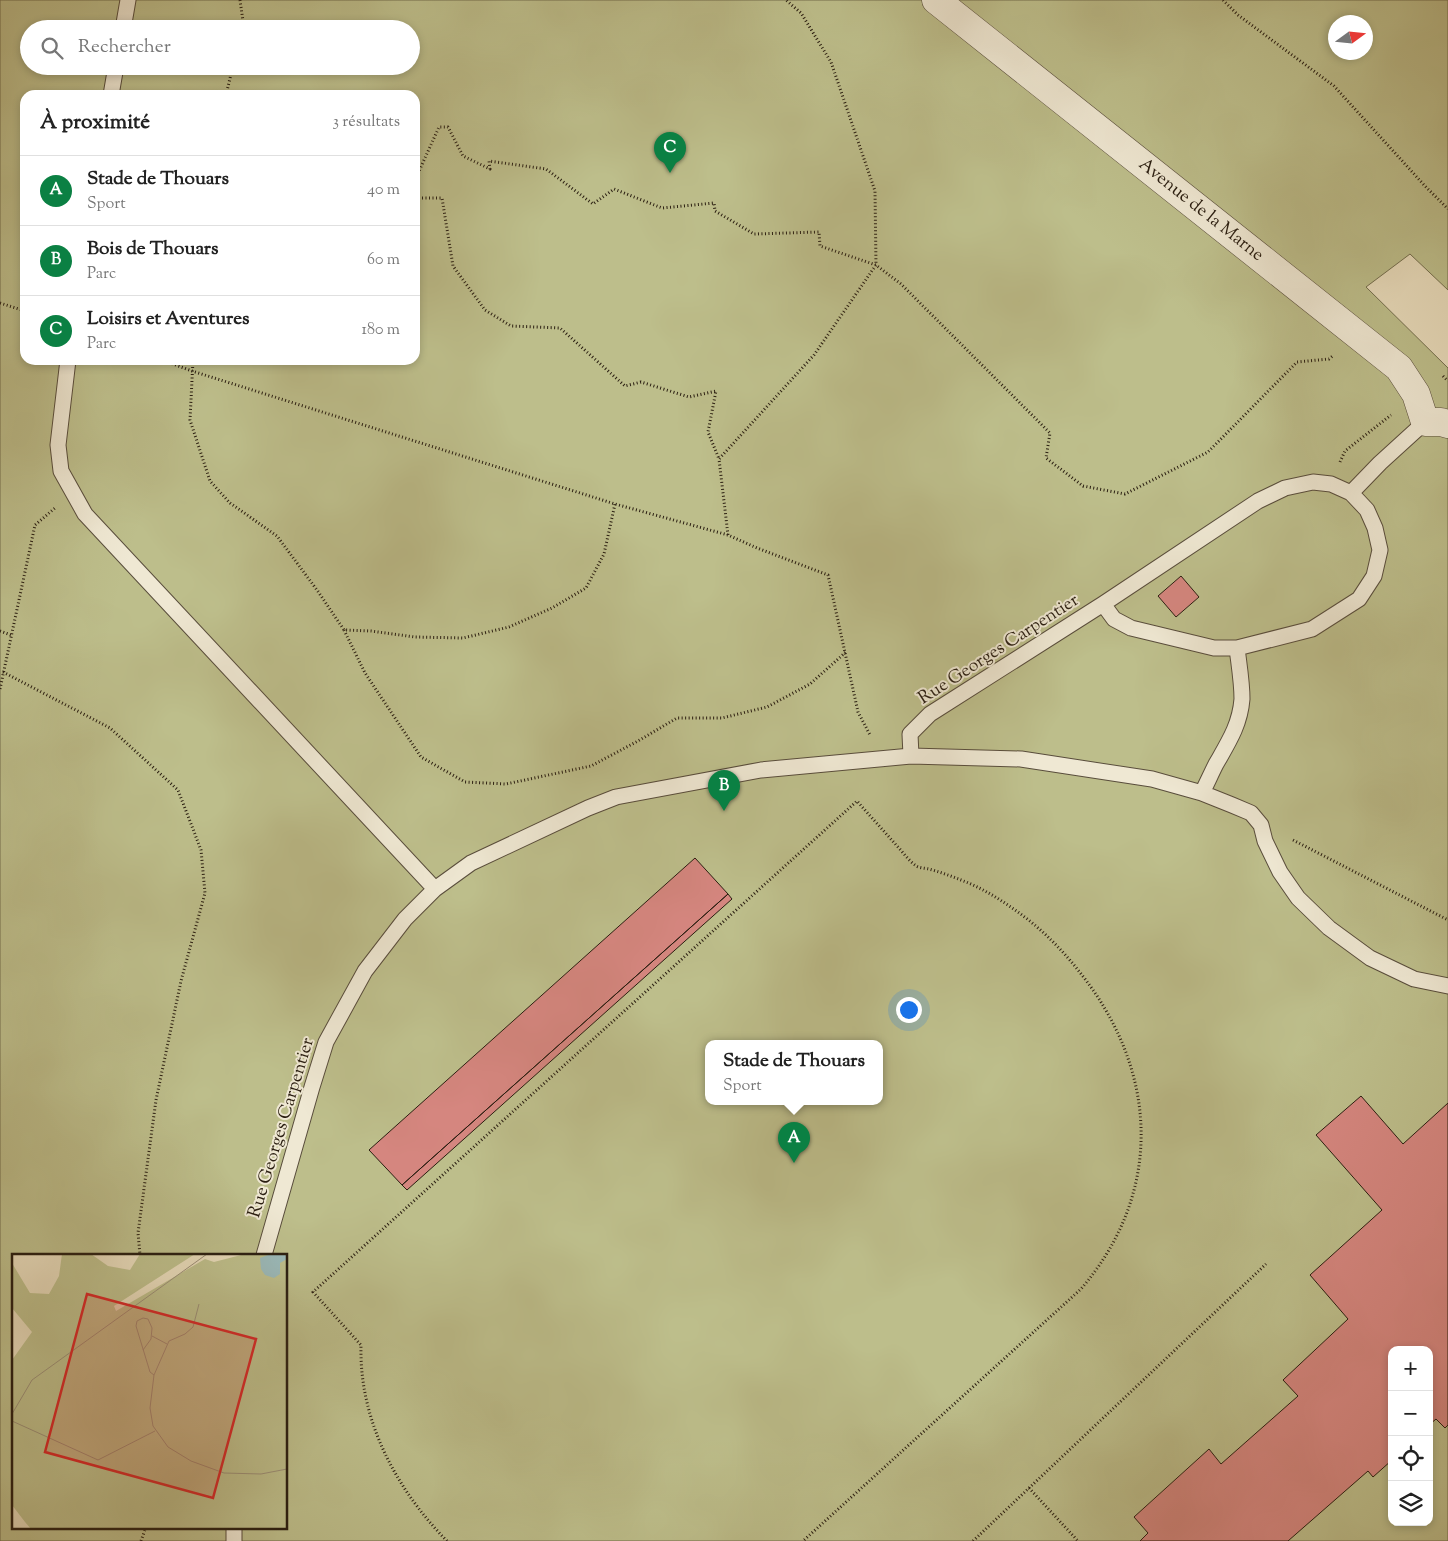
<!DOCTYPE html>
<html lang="fr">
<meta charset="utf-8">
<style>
:root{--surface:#fff;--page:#f6f6f6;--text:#222;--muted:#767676;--line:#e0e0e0;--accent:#0b8043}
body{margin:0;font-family:"Sorts Mill Goudy",serif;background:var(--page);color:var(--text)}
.controls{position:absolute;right:15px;bottom:15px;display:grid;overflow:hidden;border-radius:10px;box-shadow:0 2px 8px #0003}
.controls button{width:45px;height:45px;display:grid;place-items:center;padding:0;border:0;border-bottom:1px solid var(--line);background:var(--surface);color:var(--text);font:25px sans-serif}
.compass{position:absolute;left:1328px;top:15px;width:45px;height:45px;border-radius:50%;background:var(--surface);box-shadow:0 2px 8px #0003;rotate:75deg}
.you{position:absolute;left:908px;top:1009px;width:18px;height:18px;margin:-12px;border:4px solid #fff;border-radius:50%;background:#1a73e8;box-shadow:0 0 0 8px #1a73e833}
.badge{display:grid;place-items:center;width:32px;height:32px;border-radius:50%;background:var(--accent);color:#fff;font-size:16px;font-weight:700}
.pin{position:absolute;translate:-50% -41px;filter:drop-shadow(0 1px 2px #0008)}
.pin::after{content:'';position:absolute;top:26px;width:18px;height:15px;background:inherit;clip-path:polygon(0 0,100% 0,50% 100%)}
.popup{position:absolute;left:705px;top:1040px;width:178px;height:65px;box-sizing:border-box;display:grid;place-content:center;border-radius:10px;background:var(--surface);filter:drop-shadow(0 1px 4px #0005);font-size:16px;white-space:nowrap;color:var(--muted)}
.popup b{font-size:19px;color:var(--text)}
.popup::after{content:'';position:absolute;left:50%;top:100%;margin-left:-10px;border:10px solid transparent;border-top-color:var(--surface)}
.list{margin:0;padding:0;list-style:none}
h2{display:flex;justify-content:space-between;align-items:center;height:65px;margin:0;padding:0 20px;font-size:21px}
h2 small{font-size:16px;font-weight:400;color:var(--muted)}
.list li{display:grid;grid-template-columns:32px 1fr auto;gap:15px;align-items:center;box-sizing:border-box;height:70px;padding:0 20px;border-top:1px solid var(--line)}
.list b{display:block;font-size:19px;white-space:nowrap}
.list p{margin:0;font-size:16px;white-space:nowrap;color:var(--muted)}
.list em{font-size:16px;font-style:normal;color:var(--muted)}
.icon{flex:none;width:28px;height:28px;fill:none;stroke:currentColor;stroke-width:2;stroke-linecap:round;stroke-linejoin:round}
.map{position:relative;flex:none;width:1448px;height:1541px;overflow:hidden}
.search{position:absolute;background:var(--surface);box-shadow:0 2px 8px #0003;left:20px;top:20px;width:400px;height:55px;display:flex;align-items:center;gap:12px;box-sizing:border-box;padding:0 18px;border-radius:28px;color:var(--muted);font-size:19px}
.panel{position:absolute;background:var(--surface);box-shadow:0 2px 8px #0003;left:20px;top:90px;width:400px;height:275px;border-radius:15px}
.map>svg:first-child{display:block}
.green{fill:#bdbe8b;stroke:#746e4e;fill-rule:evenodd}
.building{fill:#d5867f;stroke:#2a1e11}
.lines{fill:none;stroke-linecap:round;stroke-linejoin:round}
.lane-casing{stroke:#594d3c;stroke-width:17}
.street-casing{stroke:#594d3c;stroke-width:29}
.path{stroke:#2a1e11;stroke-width:3;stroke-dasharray:1 2.5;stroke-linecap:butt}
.lane{stroke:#efe8d3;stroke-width:15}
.street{stroke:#efe8d3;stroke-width:28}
.labels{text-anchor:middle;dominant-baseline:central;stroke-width:4;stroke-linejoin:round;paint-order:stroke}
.street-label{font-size:18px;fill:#2a1e11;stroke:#efe8d3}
.inset-road{fill:none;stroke:#9b8f77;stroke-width:1}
.view{fill:#d62828;fill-opacity:0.15;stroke:#d62828;stroke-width:2.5}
.inset-edge{fill:none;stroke:#2a1e11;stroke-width:2.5}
</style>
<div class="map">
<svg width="1448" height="1541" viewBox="0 0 1448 1541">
<rect width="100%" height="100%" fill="#e7dbbb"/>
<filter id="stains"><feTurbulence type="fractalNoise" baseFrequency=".004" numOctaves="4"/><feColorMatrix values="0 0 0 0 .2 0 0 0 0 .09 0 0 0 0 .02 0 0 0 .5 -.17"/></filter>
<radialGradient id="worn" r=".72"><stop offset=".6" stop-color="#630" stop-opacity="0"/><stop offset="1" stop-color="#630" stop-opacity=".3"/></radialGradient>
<path class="green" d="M0,0H1448V290L1410,254L1366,287L1448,368V1541H0ZM1336,22H1366V52H1336ZM29,29H411V66H29ZM25,95H415V360H25ZM709,1044H879V1102H709ZM14,1255H286V1527H14ZM1392,1350H1429V1522H1392Z"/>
<path class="building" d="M1181,576L1199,597L1176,617L1158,596Z
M695,858L728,894L402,1185L369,1150Z
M728,894L732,899L407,1190L402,1185Z
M1361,1096L1403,1144L1448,1103V1425L1445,1428L1436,1419L1429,1425V1350H1392V1460L1373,1477L1368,1471L1288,1541H1140L1148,1533L1134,1517L1209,1449L1221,1464L1298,1396L1283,1380L1348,1319L1310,1275L1382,1210L1316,1135Z"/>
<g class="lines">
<defs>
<path id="lane" d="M123,29L128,0
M111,95L116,66
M68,360L58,445L61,471L85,514L435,889
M1351,493L1380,463L1425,422
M911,756L1021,759L1152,779L1202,793L1232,805L1251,813L1261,825L1265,841L1280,872L1298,898L1329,928L1370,958L1414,979L1448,986
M1202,793C1207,783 1211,774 1216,764C1228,743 1240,725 1242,699C1242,682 1239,665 1237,648
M264,1255L312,1087L326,1042L365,971L405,919L435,889L471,863L588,808L616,797L761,770L911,756L910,734L930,714L1103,604L1258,501L1285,488L1313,482L1331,484L1351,493L1367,510L1375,528L1380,550L1374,576L1359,599L1312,629L1237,648H1214L1131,628L1114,619L1103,604
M234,1527V1541"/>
<g id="street">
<path id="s1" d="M936,0L1399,368L1416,394L1425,422H1441L1448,424"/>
</g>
</defs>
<use href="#lane" class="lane-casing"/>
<use href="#street" class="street-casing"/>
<path class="path" d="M240,0L243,21L241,29
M1223,0L1238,15L1334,86L1425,186L1448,209
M226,95L233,66
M415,180L439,127H448L463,156L490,169L489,161L546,169L593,204L614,189L662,208L714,203L715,211L754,234L819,232L820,246L876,265L901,284L1050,433L1046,458L1083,486L1125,494L1208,452L1297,362L1329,359L1334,355
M415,198H442L453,266L485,310L511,326L560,328L625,386L641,382L689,397L716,391L708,432L719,459
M0,303L25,311
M162,360L192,371L615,504L728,535L757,548L828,575L858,712L870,735
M193,360L190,420L210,481L230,503L277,536L317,590L344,630L371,631L415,637L463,638L509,627L552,608L586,588L604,554L615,504
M1443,376L1448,381
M1340,462L1345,451L1391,415
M728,535L719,459L814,355L876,265L875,191L831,62L801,13L786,0
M344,630L365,673L421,757L465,782L506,784L591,766L638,741L677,718H722L767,707L810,684L846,652
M0,631L11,635
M3,672L110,728L178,790L201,850L205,893L181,981L156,1100L138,1233L140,1255
M0,689L35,525L55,508
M1293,840L1448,920
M1029,1488L1078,1541
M141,1541L146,1527
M447,1541C396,1489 359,1420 361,1345L313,1292L857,801C870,816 884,831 897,846C903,852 908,860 915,865C918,868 924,868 929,869C940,872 951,876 961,880C985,889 1006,903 1026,918C1052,938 1074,963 1093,990C1160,1087 1158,1199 1081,1289L803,1541
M973,1541L1266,1264"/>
<use href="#lane" class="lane"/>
<use href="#street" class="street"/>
</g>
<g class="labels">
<g class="street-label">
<text stroke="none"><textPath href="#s1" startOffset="338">Avenue de la Marne</textPath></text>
<text transform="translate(999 650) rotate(-33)">Rue Georges Carpentier</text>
<text transform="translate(282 1128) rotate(-73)">Rue Georges Carpentier</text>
</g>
</g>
<g transform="translate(12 1254)">
<rect width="275" height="275" fill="#e7dbbb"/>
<path d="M50,0H79L96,12L118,16L128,0H183L102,52L104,57L193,5L202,8L233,0H275V275H19L13,268L0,251V106L20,78L0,54V9L18,39L37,40L47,22Z" fill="#bdbe8b"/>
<path d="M256,1H275V5L268,9V20L262,24L253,21L249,15L248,4Z" fill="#9ab9b9"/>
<path class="inset-road" d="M140,82L155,90M131,96L139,85L140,74L136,65L131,64L125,67L124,72L138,118L142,121L138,154L141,172L156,193L179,207L212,219L249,220L275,215M142,121L157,87L173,80L181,73L187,50M0,160L20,126L195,0M0,167L86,206L143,177"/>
<path class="view" d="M75,40L244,85L201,244L33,198Z"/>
<rect width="275" height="275" class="inset-edge"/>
</g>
<rect width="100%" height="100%" filter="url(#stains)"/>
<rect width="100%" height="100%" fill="url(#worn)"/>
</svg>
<div class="controls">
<button>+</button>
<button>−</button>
<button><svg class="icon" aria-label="locate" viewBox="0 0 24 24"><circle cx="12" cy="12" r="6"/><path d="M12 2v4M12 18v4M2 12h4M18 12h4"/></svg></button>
<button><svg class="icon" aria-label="layers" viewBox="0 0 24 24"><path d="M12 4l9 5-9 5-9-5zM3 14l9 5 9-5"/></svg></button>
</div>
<svg class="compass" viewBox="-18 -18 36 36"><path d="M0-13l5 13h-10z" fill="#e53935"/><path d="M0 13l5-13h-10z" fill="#767676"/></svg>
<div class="you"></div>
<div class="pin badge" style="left:794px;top:1163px">A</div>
<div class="popup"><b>Stade de Thouars</b>Sport</div>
<div class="pin badge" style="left:724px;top:811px">B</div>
<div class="pin badge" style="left:670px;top:173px">C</div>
<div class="search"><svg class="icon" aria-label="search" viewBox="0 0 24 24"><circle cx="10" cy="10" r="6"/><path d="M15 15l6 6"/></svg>Rechercher</div>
<section class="panel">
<h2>À proximité<small>3 résultats</small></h2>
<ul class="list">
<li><span class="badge">A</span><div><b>Stade de Thouars</b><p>Sport</p></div><em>40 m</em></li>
<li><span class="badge">B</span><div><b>Bois de Thouars</b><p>Parc</p></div><em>60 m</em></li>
<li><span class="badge">C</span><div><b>Loisirs et Aventures</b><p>Parc</p></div><em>180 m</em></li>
</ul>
</section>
</div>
